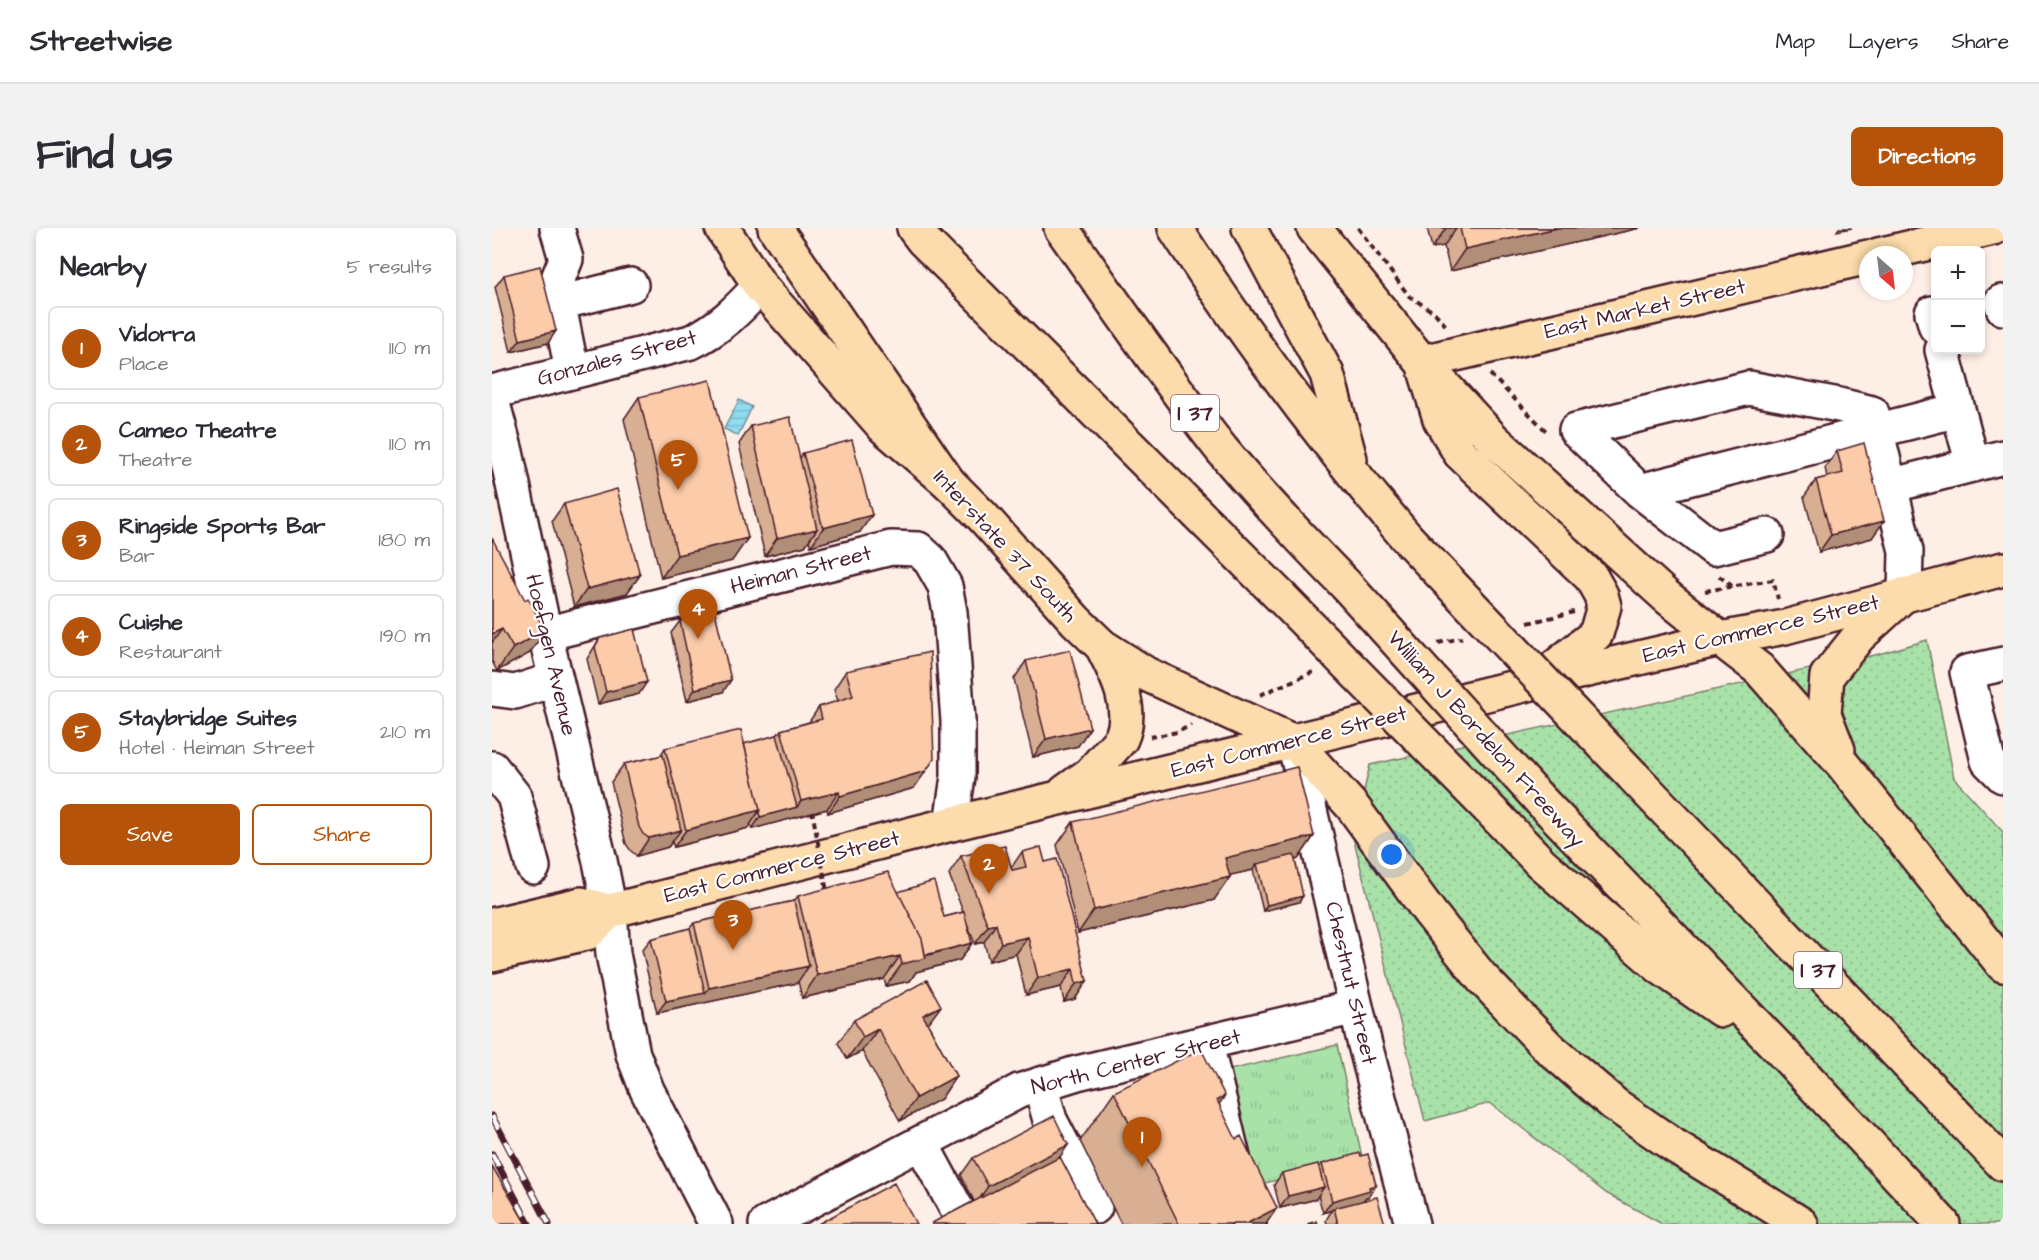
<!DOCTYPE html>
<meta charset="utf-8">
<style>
:root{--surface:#fff;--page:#f2f2f3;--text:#2b2b33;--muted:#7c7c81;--line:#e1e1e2;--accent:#b45309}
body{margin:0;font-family:"Architects Daughter",sans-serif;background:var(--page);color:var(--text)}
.controls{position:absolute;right:18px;top:18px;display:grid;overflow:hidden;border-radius:9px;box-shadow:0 3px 9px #0003}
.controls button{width:54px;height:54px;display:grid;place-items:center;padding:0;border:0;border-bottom:2px solid var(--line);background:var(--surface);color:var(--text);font:30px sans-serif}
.compass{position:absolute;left:1367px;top:18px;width:54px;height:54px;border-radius:50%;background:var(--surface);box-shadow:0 3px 9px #0003;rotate:152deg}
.you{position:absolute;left:900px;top:627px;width:21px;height:21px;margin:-15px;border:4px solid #fff;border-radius:50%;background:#1a73e8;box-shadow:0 0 0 9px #1a73e833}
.badge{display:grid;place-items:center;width:39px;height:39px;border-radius:50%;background:var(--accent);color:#fff;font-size:20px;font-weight:700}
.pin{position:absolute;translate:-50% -50px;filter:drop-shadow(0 2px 3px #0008)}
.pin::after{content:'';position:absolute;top:32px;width:21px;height:18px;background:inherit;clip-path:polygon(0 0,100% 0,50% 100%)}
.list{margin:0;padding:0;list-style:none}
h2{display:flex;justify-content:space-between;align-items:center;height:78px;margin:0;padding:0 24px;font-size:26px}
h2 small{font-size:20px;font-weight:400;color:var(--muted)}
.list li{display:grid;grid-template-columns:39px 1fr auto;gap:18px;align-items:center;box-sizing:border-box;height:84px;margin:0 12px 12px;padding:0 12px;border:2px solid var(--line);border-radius:9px}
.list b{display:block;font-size:22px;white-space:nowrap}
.list p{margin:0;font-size:20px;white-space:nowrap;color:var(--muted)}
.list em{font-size:20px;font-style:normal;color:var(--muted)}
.actions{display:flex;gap:12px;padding:18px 24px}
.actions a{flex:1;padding:14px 0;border:2px solid var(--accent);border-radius:9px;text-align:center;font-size:21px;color:var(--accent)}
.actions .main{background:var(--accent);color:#fff}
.map{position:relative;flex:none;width:1511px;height:996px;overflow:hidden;border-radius:9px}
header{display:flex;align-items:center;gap:36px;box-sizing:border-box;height:84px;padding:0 30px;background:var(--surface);border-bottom:2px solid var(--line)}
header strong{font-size:28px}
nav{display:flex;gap:33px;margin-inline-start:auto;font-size:21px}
.intro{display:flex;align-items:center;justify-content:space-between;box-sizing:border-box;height:144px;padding:0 36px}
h1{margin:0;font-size:42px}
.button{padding:15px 27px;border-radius:9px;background:var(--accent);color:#fff;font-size:21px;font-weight:700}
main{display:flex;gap:36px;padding:0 36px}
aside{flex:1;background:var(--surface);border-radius:9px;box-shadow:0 3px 9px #0003}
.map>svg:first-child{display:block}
.grass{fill:url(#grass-dots);stroke:#79806a;stroke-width:1.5}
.park{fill:url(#park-tufts);stroke:#79806a;stroke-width:1.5}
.water{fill:url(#water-rules);stroke:#7390a0;stroke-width:1.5}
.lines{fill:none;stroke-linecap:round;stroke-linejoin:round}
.minor-casing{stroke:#4a1f2b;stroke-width:38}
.major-casing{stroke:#4a1f2b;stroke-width:38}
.highway-casing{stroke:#4a1f2b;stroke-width:38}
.path{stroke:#4a1f2b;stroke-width:4;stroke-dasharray:6 4.5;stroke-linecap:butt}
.minor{stroke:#fff;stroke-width:33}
.major{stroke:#fcdcac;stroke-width:33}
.highway{stroke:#fcdcac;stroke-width:33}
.rail-casing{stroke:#4a1f2b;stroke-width:7}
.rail{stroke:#fff;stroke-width:4.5;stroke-dasharray:14;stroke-linecap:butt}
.highway-bridge-casing{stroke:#4a1f2b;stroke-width:38;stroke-linecap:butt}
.path-bridge{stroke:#4a1f2b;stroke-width:4;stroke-dasharray:6 4.5;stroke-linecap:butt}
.highway-bridge{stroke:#fcdcac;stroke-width:33}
.wall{fill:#d8af92;stroke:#4a1f2b;stroke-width:1.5}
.shaded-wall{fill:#b08e77;stroke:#4a1f2b;stroke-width:1.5}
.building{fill:#fbcbaa;stroke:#4a1f2b;stroke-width:1.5}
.labels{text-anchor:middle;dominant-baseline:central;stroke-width:4.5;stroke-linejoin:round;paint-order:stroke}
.shield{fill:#fff;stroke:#80626b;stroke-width:1.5}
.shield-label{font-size:21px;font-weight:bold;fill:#4a1f2b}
.street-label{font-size:22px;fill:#4a1f2b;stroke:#fff}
</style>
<header>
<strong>Streetwise</strong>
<nav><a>Map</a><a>Layers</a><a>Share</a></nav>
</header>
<div class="intro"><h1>Find us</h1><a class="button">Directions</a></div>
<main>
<aside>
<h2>Nearby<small>5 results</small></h2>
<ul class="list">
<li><span class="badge">1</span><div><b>Vidorra</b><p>Place</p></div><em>110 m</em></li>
<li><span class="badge">2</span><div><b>Cameo Theatre</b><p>Theatre</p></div><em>110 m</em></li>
<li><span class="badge">3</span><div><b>Ringside Sports Bar</b><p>Bar</p></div><em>180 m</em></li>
<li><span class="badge">4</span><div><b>Cuishe</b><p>Restaurant</p></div><em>190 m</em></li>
<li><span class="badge">5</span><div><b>Staybridge Suites</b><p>Hotel · Heiman Street</p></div><em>210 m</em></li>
</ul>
<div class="actions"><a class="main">Save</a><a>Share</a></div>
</aside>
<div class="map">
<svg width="1511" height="996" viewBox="0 0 1511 996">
<defs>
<pattern id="grass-dots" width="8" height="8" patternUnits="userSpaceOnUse" patternTransform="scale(1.5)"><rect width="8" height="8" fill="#a8e2a8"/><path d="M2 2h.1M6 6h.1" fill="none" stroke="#92c191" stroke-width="1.8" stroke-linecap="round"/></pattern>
<pattern id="park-tufts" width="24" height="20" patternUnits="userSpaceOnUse" patternTransform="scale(1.5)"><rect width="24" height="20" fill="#a8e2a8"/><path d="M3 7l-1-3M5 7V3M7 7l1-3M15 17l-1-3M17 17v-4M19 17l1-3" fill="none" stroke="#92c191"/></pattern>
<pattern id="water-rules" width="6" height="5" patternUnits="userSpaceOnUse" patternTransform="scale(1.5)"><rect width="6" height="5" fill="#8fdcee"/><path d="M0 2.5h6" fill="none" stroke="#7dbccc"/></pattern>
</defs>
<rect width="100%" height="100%" fill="#feefe6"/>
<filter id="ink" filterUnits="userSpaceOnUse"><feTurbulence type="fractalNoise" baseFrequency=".0167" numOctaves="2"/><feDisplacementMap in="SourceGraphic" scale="12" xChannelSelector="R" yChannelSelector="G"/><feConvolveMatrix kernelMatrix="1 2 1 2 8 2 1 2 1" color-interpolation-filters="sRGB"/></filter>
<g filter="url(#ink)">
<path class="grass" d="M1435,412L1462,550L1511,604V996H1170L1114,965L998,875L933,893L861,609L878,537L1387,426Z"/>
<path class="park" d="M845,817L871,933L759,958L733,843Z"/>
<path class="water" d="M247,172L260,179L246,208L232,201Z"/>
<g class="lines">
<defs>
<path id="minor" d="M65,0L74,31L63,58L80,143
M1509,74L1511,80
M67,75L139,57
M1440,85L1444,99
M1450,122L1481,237
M0,164L199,114C227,101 247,81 268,58
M0,172L14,224L53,406L108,633L118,683L121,726L141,826L155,862L224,996
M1084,202L1257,160L1347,177L1380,185L1414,323L1413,366
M1084,202L1148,263L1221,320L1275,307
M1398,258L1511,229
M1148,263L1466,182
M53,406L399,320L426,321L438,332L453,358L458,384L466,493V549L459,596
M1511,436L1475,444L1496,533L1511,548
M0,461L23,464L64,451
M802,514L872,813L920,996
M0,540L22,568L41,639
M714,816L757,996
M548,856L558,892L603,979
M429,915L467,985
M274,996L527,863L585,845L864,779"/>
<path id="major" d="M230,0L268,58L392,199L457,255L491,289L584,393L610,418L654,446L802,514
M822,0L930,134L1001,211L1175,369L1228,411
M1386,27L1501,0
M930,134L1376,29
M933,142L948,191L968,225L1099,349L1109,367L1112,378L1104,406L1053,447
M573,564L598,546L629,511C643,480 624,445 610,418
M0,697L89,676L118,683L459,596L1044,454L1228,411L1293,399L1511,341
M0,727L95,705L118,683"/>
<path id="highway" d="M283,0L457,255
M422,0L431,12L790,370
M569,0C622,74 673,150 730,222C769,269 811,313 854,357
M683,0C753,108 831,212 915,310
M757,0L835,146L858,231
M1228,411L1267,441L1352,538L1511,737
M802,514L860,578L938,685L989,749L1056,819L1122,876L1181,917L1309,996
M1346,522L1332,486L1335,448L1367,408L1413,366
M1141,548L1511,936
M1048,572L1296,830L1451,996
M1005,589L1049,635L1168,739L1229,782"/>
</defs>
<use href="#minor" class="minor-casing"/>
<use href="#major" class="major-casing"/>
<use href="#highway" class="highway-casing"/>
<path class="path" d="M866,0L917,68L943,85L955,99
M998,146L1054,203
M1227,348L1240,358
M1213,363L1281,352L1286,371
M1036,395L1082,384
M946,415L970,410
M768,467L821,444
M658,509L686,504L699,497"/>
<use href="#minor" class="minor"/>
<use href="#major" class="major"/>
<use href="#highway" class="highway"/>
<defs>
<path id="rail" d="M0,888L57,996
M0,926L37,996"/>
</defs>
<use href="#rail" class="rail-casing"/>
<use href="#rail" class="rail"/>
<defs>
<path id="highway-bridge" d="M915,310L1141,548
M854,357L1048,572
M790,370L1005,589"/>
</defs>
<use href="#highway-bridge" class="highway-bridge-casing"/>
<path class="path-bridge" d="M320,582L335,664"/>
<use href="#highway-bridge" class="highway-bridge"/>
</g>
<path class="wall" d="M935,0H1148L958,43L952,18L940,20Z
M12,47L56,115L19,124L3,59Z
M147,169L240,333L169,350L132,191Z
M259,198L308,230L311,225L368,304L319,318L317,312L313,318L273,328L247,216Z
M1345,223L1380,310L1327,324L1312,269L1324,252L1335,249L1333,240Z
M72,276L148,347L135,365L82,379L60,293Z
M0,310L38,425L5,443L0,433Z
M188,393L231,464L195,473L179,405Z
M108,410L147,466L106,476L95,431Z
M534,433L586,518L541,529L522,451Z
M354,443L422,560L336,585L335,581L260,601L258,595L256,600L182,619L180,614L176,619L145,628L139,623L134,616L119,554L132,536L168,528L173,520L252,516L285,507L289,502L317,494L327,479L346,473L342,461Z
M581,594L822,608L806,631L803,632L807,674L771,683L761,642L737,647L722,672L586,705L565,617Z
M530,624L553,634L595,753L583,771L572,774L569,759L534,767L524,726L497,733L492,714L483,716L472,687L480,715L468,732L424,744L418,753L394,758L392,751L310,770L306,753L305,755L165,785L150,722L159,711L198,700L202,695L302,673L306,668L406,664L452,689L471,684L457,646L469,628L519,640Z
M362,792L436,796L464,848L449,871L408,893L370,823L355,831L346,815Z
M622,864L727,876L774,996H629L588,913Z
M869,928L884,957L876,969H874L872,972L893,996H835L834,992L840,982L831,985L826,967L824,971L788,980L782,957L790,945L827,939L830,936Z
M568,929L603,996H439L482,973L469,947L481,930Z"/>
<path class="shaded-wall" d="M954,0H964L952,18L940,20Z
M1065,0H1148L958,43L973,21Z
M1347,0H1360L1345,3Z
M64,103L56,115L19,124L28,112Z
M380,287L368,304L319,318L331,300Z
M1392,293L1380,310L1327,324L1339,307Z
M325,301L313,318L273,328L285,310Z
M256,310L240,333L169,350L185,327Z
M148,347L135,365L82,379L95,361Z
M10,401L0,415V406Z
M53,403L38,425L5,443L21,420Z
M239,452L231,464L195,473L203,461Z
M155,454L147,466L106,476L114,464Z
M598,500L586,518L541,529L554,511Z
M434,543L422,560L336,585L348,568Z
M347,564L335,581L260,601L268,589L305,579L309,573Z
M268,582L256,600L182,619L194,602Z
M189,602L176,619L145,628L157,610Z
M822,608L806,631L766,640L765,636L761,642L717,652L733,630Z
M738,649L722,672L586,705L602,682Z
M811,668L807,674L771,683L775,677Z
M504,696L492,714L483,716L496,698Z
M536,709L524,726L497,733L509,715Z
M480,715L468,732L424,744L418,753L394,758L410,736L433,728Z
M408,728L392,751L310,770L325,747Z
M317,738L305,755L165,785L174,773L213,765L217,760Z
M581,741L569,759L534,767L546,750Z
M595,753L583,771L572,774L584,756Z
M449,778L433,800L431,787Z
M386,801L370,823L355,831L371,809Z
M464,848L449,871L408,893L424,870Z
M733,868L698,917L725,872Z
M576,917L564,935L484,976L496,958Z
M884,957L876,969H874L870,974L842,980L840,982L831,985L840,973Z
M832,959L824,971L788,980L796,968Z
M785,980L774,996H754Z"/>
<path class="building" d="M968,0H1065L973,21Z
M48,38L64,103L28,112L12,47Z
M218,152L256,310L185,327L147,169Z
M298,189L325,301L285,310L259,198Z
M360,212L380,287L331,300L311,225Z
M1372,215L1392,293L1339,307L1324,252L1351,245L1345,223Z
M125,261L148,347L95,361L72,276Z
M0,310L33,372L36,370L53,403L21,420L10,401L0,406Z
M223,384L239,452L203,461L188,393Z
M142,401L155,454L114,464L103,419L108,410Z
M578,422L598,500L554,511L534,433Z
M438,424L442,531L434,543L348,568L347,564L309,573L289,502L330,491L327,479L361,468L354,443Z
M249,502L268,582L194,602L173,520Z
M285,507L305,579L268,589L267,584L268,582L252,516Z
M171,527L189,602L157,610L151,606L147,599L132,536Z
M805,539L822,608L733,630L738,649L602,682L581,594Z
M513,618L520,642L534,639L530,624L549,619L553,634L565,631L595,753L584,756L581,741L546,750L536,709L509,715L504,696L496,698L469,628Z
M802,627L811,668L775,677L765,636Z
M396,644L430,711L434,730L410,736L408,728L325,747L306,668Z
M442,653L452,689L472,684L480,715L433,727L430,711L406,664Z
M302,673L317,738L217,760L202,695Z
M198,700L213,765L174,773L159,711Z
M435,752L449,778L431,787L464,848L424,870L386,801L371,809L362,792Z
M709,821L733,868L725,872L744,911L749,908L785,980L754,996H687L622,864Z
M562,888L576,917L496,958L481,930Z
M868,925L869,928L876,926L884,957L877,959L878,962L840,973L830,936Z
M568,929L603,996H440V995Z
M826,936L832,959L796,968L790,945Z
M0,938L34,996H0Z
M402,955L424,996H326Z
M885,969L893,996H846L842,980Z
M825,993L826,996H815Z"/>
</g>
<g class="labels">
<g class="shield">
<rect x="679" y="167" width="48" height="36" rx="4.5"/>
<rect x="1302" y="724" width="48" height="36" rx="4.5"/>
</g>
<g class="shield-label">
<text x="703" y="185">I 37</text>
<text x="1326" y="742">I 37</text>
</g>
<g class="street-label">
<text transform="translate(1153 81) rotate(-13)">East Market Street</text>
<text transform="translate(125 130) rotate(-15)">Gonzales Street</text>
<text transform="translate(513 318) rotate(47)">Interstate 37 South</text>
<text transform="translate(309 342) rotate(-14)">Heiman Street</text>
<text transform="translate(1269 401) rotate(-13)">East Commerce Street</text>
<text transform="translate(59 427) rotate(77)">Hoefgen Avenue</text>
<text transform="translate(994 511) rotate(48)">William J Bordelon Freeway</text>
<text transform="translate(797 514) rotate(-14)">East Commerce Street</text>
<text transform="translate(290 639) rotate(-14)">East Commerce Street</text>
<text transform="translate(859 755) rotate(77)">Chestnut Street</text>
<text transform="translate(644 834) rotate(-14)">North Center Street</text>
</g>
</g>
</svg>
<div class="controls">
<button>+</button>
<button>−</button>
</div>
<svg class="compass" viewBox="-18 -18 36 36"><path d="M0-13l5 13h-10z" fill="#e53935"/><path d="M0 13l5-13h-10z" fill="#7c7c81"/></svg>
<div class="you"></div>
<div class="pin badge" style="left:650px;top:939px">1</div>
<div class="pin badge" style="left:497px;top:666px">2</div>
<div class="pin badge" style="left:241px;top:722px">3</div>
<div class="pin badge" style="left:206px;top:411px">4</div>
<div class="pin badge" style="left:186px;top:262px">5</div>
</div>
</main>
